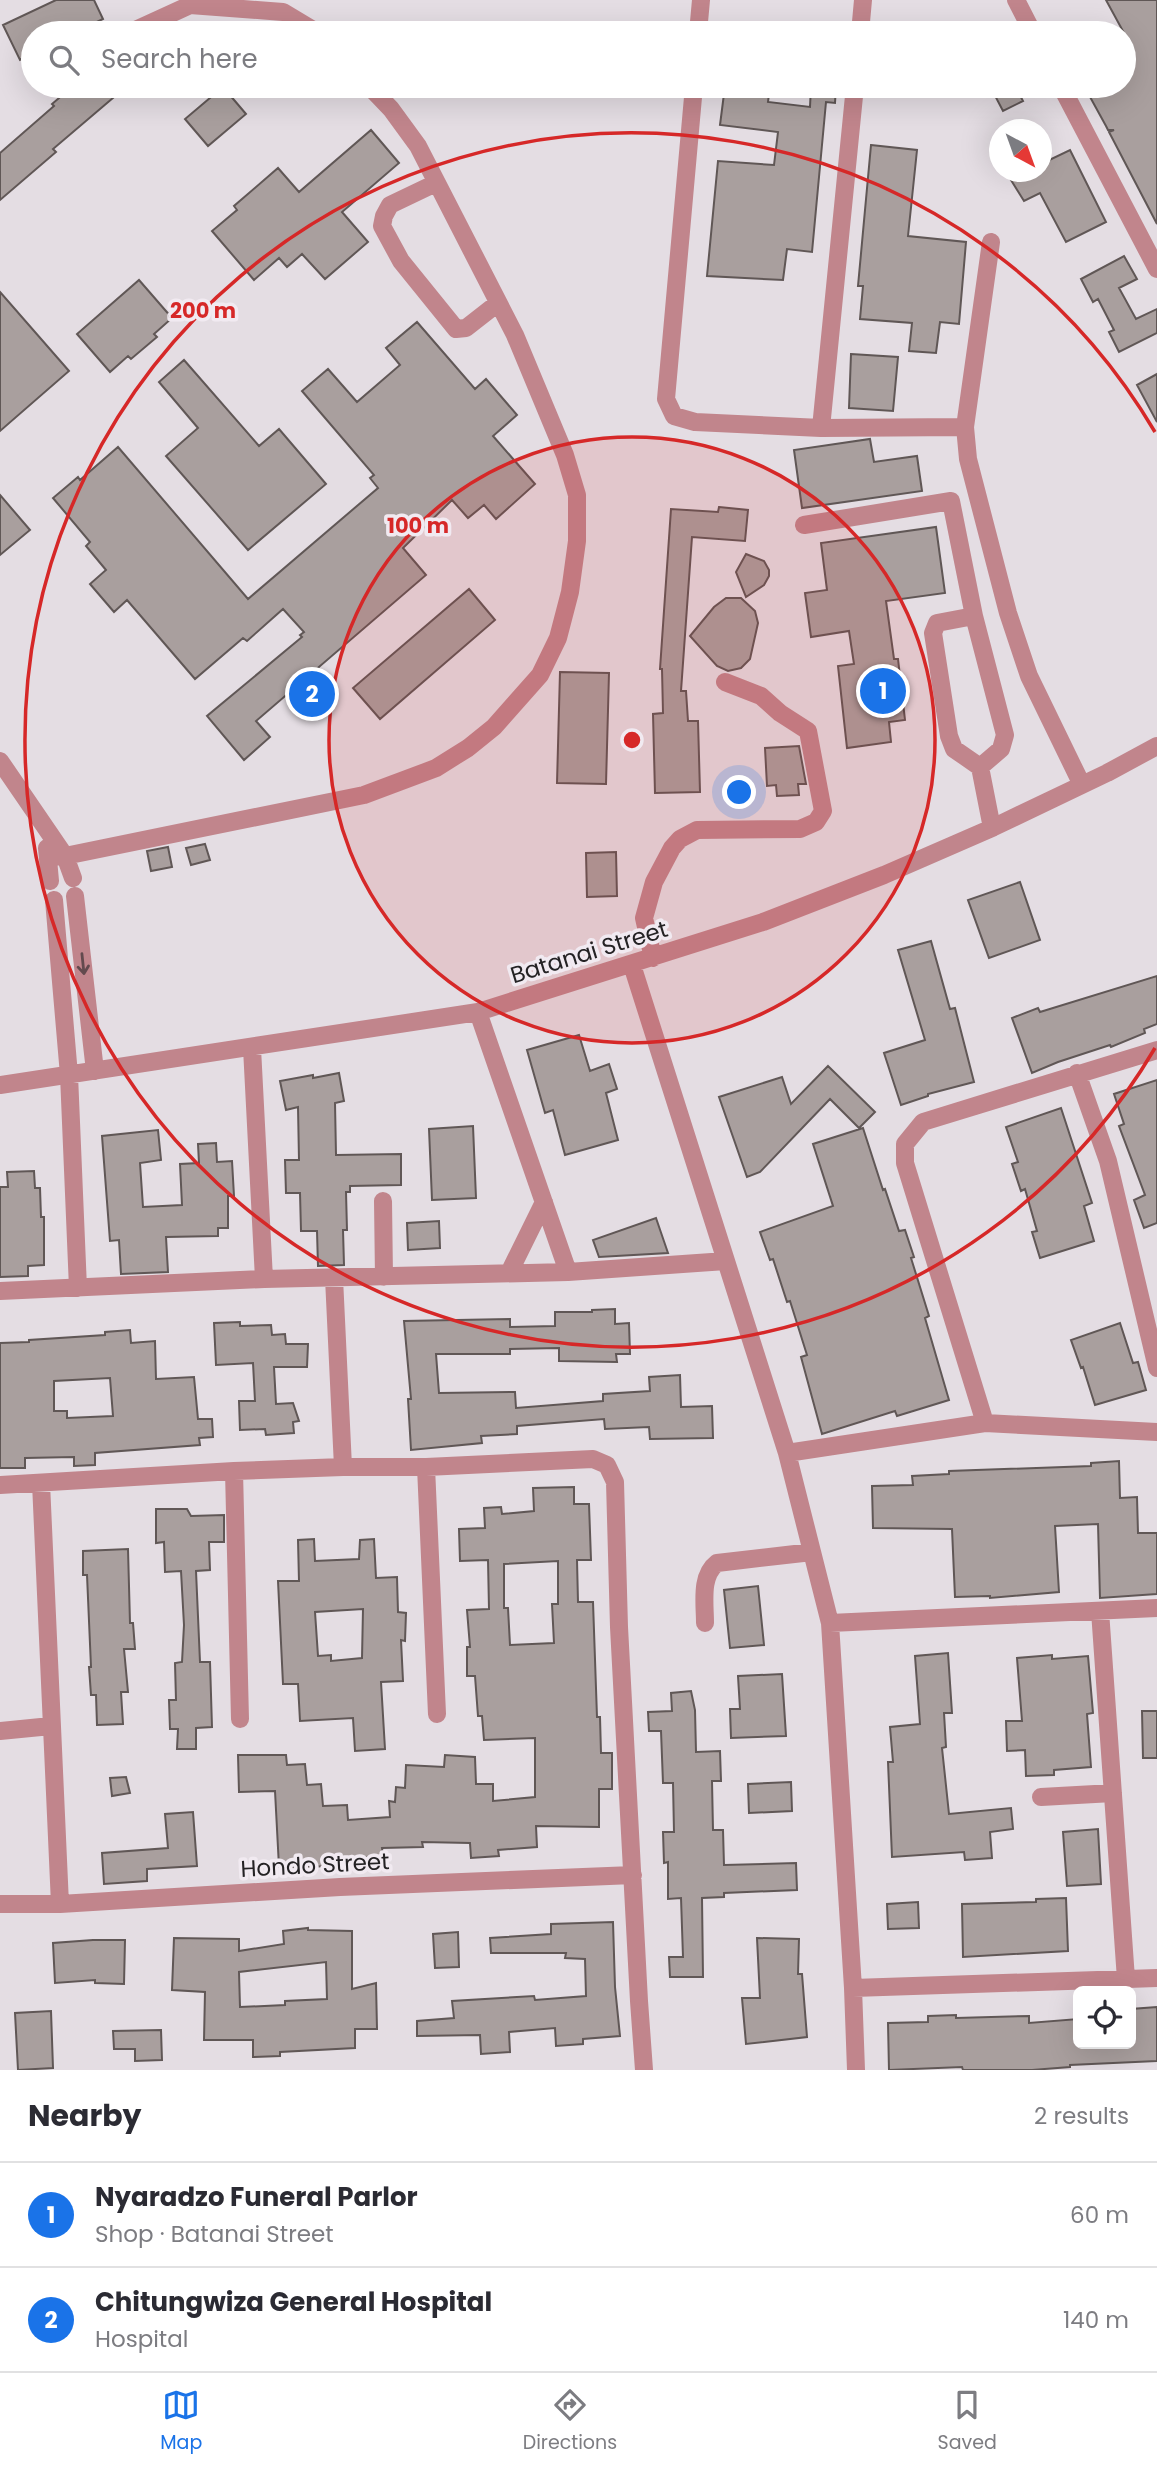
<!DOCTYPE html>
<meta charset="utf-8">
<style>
:root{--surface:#fff;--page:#f2f2f3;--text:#2b2b33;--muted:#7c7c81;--line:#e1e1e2;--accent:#1a73e8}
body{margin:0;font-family:Poppins,sans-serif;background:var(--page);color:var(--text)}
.controls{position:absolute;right:21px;bottom:21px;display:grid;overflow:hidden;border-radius:10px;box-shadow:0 7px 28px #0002}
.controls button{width:63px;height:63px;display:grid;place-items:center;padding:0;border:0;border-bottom:2px solid var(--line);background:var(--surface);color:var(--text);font:35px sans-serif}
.compass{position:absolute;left:989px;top:119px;width:63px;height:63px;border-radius:50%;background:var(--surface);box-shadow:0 7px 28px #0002;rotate:139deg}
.you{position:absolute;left:740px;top:793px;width:24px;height:24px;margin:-18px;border:5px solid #fff;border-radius:50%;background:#1a73e8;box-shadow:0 0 0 10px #1a73e833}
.badge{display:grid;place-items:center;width:46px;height:46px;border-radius:50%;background:var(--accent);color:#fff;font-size:23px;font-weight:700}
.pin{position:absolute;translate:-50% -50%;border:4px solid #fff;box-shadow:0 2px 7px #0006}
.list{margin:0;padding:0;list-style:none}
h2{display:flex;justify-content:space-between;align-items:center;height:91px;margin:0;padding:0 28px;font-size:30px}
h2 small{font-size:23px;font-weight:400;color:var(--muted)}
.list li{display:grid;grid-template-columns:46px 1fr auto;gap:21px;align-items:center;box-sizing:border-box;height:105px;padding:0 28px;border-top:2px solid var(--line)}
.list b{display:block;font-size:26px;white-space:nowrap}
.list p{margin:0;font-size:23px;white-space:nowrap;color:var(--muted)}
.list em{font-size:23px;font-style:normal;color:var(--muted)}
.icon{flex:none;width:38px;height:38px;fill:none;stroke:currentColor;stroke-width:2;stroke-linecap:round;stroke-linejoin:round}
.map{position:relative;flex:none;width:1157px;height:2070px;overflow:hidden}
.search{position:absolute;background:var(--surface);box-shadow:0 7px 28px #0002;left:21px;right:21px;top:21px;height:77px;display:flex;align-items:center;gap:18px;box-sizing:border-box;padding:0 24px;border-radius:38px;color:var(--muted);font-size:26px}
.sheet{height:301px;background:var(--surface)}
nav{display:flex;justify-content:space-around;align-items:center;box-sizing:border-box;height:98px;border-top:2px solid var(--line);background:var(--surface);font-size:19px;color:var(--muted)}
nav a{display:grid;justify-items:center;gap:4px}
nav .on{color:var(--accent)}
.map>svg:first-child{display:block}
.building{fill:#a99f9e;stroke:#605756;stroke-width:2;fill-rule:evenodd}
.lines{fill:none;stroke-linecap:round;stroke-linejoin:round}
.minor{stroke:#c1858c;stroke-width:18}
.oneway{stroke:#634a4e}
.ring{fill:none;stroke:#d62828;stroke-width:3.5}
.labels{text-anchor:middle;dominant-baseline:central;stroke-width:7;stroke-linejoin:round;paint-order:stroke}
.street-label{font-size:23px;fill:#242224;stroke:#f1eaf1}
.centre{fill:#d62828;stroke:#f1eaf1;stroke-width:3.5}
.ring-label{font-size:21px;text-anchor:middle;font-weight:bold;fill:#d62828;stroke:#f1eaf1;stroke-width:7;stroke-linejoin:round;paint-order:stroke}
</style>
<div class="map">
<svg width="1157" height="2070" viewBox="0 0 1157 2070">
<rect width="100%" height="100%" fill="#e4dde3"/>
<path class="building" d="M56,0H94L103,19L74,33H33V53L20,60L3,25Z
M1106,0H1157V224L1109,132L1114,130H1108L1106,126L1084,86H1124V33Z
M73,86H127L53,149L56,152L0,200V153L54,106L52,104Z
M725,86H770L768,102L810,107L811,86H836L835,103L826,102L812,252L787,249L783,280L707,276L718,161L774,165L778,132L720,125Z
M990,86H1015L1023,101L1003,111Z
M223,87L246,114L208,146L185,119Z
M371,130L399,163L342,212L368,242L325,279L302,254L287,267L279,258L254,280L212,231L237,210L234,206L278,168L299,192Z
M871,145L917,150L908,236L966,242L959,324L940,322L936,353L909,351L912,323L860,319L863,286H858Z
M1070,150L1106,222L1066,242L1040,193L1024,201L1006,172H1041V164Z
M1124,256L1137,279L1119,288L1136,319L1157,309V333L1119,352L1109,332L1114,330L1098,299L1093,302L1081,279Z
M139,280L172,318L154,334L157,337L131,359L128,356L110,372L77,334Z
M0,292L69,371L0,431Z
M417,322L475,389L486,379L517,415L493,436L535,484L496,519L484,505L468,518L452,500L403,548L426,575L256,721L270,737L244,760L207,716L302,637L300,635L304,632L283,609L247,641L243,638L195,679L127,600L114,612L90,584L106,570L86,546L90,542L53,498L78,477L80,480L118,447L248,599L378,488L370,478L374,475L302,391L328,369L357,402L400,365L386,348Z
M851,354L898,357L893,411L849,408Z
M184,360L259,446L279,429L326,484L248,550L166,456L198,428L159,382Z
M1157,374V422L1137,385Z
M870,439L874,462L917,456L922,491L802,508L794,450Z
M0,495L30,530L0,555Z
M719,507L748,510L745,541L692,537L681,691H686L688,721H698L700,792L655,793L653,714L663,713L662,669H660L671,509L718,512Z
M936,527L945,593L886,601L894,659H898L905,720L889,722L891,742L847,748L838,666L854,664L849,631L811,637L805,593L827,590L821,543Z
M746,554L764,561L769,570V576L764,585L746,597L736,572Z
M469,589L495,620L380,719L353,688Z
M726,598H741L755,611L758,623L750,659L741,668L728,671L717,666L690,636L714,607Z
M560,672L609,673L606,784L557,783Z
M799,746L806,784H798L799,795L777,796L776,785L767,786L765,748Z
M205,844L210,860L191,865L186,848Z
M168,847L172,867L151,871L147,851Z
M616,852L617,896L587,897L586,853Z
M1020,882L1040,940L989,958L968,900Z
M931,941L950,1009L955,1008L974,1082L928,1094V1096L901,1105L884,1053L925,1040L898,950Z
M1157,976V1024L1144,1029L1145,1033L1111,1047L1110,1045L1058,1062L1032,1073L1012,1018L1038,1008L1040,1012Z
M579,1035L590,1071L609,1064L617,1089L606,1093L618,1140L565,1155L553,1110L545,1113L527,1050Z
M828,1066L875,1112L859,1128L830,1099L760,1172L747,1177L719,1097L782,1077L791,1104Z
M339,1073L344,1101L335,1103L336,1155L401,1154V1185L350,1186V1192H346L347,1230H343L344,1265L318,1266L317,1231H301L300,1193H286L285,1160H299L298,1107L286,1110L280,1081L313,1075V1078Z
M1157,1080V1223L1144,1228L1134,1200L1145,1195L1119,1126L1124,1124L1114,1094Z
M1061,1108L1092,1203L1084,1206L1094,1241L1040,1258L1032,1232L1037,1231L1025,1189L1021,1191L1012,1164L1018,1162L1006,1127Z
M473,1126L476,1198L432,1200L429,1129Z
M863,1128L883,1190L885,1189L899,1231L905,1230L914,1257L911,1258L929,1316L925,1318L949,1400L897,1416L895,1411L822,1434L801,1357L807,1355L790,1301L787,1302L773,1259L770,1260L760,1232L833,1206L813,1144Z
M158,1130L161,1160L140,1163L143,1207L182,1205L180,1164L199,1163L198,1144L216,1143L217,1162L232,1161L234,1196H228V1228H218V1236L166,1237L168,1272L121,1274L119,1240L110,1241L102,1136Z
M34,1171L35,1188H40L41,1217H44V1265L28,1266V1276L0,1277V1187H8L7,1172Z
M656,1218L668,1253L599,1257L593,1240Z
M439,1221L440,1248L408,1250L407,1223Z
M615,1309V1324L629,1323L630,1354H616L617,1362L559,1361V1348L510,1349V1354H436L439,1393L515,1392L516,1408L603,1401V1394L650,1391L649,1377L680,1375L681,1407L712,1406L713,1438L650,1439L649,1427L605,1429L604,1419L517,1426V1434L481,1436L482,1443L411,1450L408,1399H411L404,1321L510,1319V1327L555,1326V1312H592V1310Z
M240,1322V1326L271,1325L272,1335L285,1334L286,1344H308L307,1367H274L276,1404L293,1403L299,1421L293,1422L294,1433L266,1435L265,1429L240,1430L239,1401H255L253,1363L216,1365L214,1323Z
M1120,1323L1133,1363L1138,1362L1146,1390L1095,1405L1083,1367L1081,1368L1071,1340Z
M130,1330L131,1343L155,1341L156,1379L194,1377L198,1419H212L213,1437L199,1438L200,1445L95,1453V1465L74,1466V1457L25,1458V1468H0V1343L29,1342V1340L105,1335V1332ZM110,1378L113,1416L67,1418V1411H54V1381Z
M1119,1461L1120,1498L1137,1497L1138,1533H1157V1594L1100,1598L1098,1524L1055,1526L1059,1592L990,1598V1596L955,1597L952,1529L873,1528L872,1486L913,1485L912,1476L949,1474V1471L1091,1466V1463Z
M574,1487V1504H589L591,1560H577L578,1602H593L597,1717H600L601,1753H612V1789H599V1827L536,1826L537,1847L498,1850L499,1856L471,1858L470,1843L422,1842L423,1847L382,1848L383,1856L349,1858V1866L279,1867L275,1791L239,1792L238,1755H286L287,1765L305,1764L307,1785L321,1784L323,1806L347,1805L348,1820L390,1817L389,1801L395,1802L396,1787L405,1788L406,1765L444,1767L445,1755L475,1757L476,1784H493V1801L535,1797V1738L484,1740L482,1716H478L475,1676H467V1647H470L467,1610L489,1609L488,1560L460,1561L459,1529L485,1528L484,1508L501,1507L502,1514L534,1511L533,1488ZM558,1561V1604H552L554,1643L510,1645L508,1608H504V1564Z
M156,1509H187L191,1516L224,1515V1542H209L210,1570L196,1571L200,1662H210L212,1727L196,1728V1749H177L178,1729H170L169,1700H176L175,1663L182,1662L184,1625L181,1571L165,1572L164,1542L156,1543Z
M314,1539L315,1561L359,1559L360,1540L374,1539L376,1578L397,1577L398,1612L406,1613L405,1641L401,1640L403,1681L381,1682L385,1749L355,1751L353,1718L300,1721L298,1684H283L278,1581H299L298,1540ZM363,1609L362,1658L331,1661V1655L318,1656L315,1612Z
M128,1549L130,1623H133L135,1649H124L128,1692H121L123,1724L97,1725L96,1695H91L89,1667H91L87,1575H83V1551Z
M758,1586L764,1645L730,1648L724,1590Z
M948,1653L952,1713H944L946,1747L942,1748L949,1814L1011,1808L1013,1829L990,1832L992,1858L965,1860L964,1852L892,1857L888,1762H893L890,1727L920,1724L915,1656Z
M1052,1655V1659L1088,1656L1093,1713L1087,1714L1091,1767L1054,1770V1775L1026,1776L1025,1750L1007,1751L1006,1721H1022L1017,1658Z
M782,1674L786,1736L731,1738L730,1709H740L738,1676Z
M691,1691L695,1710L696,1752L720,1751L721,1781H712L713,1830H723L724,1865L796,1863L797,1890L724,1893V1897L702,1898L703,1977H670L669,1957H683L681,1898L668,1899V1862L664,1863L663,1832H674L673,1783H663L661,1731H649L648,1712L672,1711L671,1693Z
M1142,1711H1157V1758H1143Z
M126,1777L130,1793L112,1796L110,1778Z
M791,1782L792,1811L749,1813L748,1784Z
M193,1812L197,1866L147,1869V1881L104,1884L102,1853L168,1848L165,1814Z
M1098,1829L1101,1884L1067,1886L1063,1832Z
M1066,1898L1068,1951L963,1957L962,1904L1036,1902V1899Z
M918,1902L919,1928L888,1929L887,1904Z
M613,1922L615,1987L620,2036L583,2039V2044L556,2046L555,2028L509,2032L510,2052L481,2054L480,2035L417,2036V2021L454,2018L452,2001L534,1996L535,2000L586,1996L585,1959L565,1958L566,1953H491L490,1938L551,1934V1924Z
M308,1928V1930L352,1931V1989L376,1983L377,2029H355V2048L280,2052V2056L253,2057V2040H204L205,1992L172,1990L174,1938L239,1939V1951L284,1944L283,1931ZM326,1962L327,1999L285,2001V2005L240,2007L239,1972Z
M458,1932L459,1967L435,1968L433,1934Z
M757,1938L799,1939L798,1974H802L807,2037L746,2044L742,1998H760Z
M93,1940H125L124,1984L95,1983V1980L55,1983L53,1943Z
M1157,2007V2061L1070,2065V2067L1032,2070H963L962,2067L889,2070L888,2023L928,2022V2016L956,2015V2018L1029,2016V2023L1078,2019V2044H1131V2009Z
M51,2011L53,2068L18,2070L15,2013Z
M161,2030L162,2060L135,2061V2049H114L113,2031Z"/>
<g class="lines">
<path class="minor" d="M1016,0L1033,33
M129,33L190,5L283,12L318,33
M698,33L701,0
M860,33L863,0
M694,86L666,399L674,416L695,422L821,428L965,427L991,242
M1061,86L1157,269
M436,183L390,205L384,216L382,226L401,261L456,329L466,328L498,303
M965,427L968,459L1008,613L1029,676L1082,785
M821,428L855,86
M804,525L951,501L974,616L1005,735L1001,749L980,767L992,828
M974,616L937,623L933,633L949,736L954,749L980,767
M0,761L65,856L73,878
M47,848L50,881
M48,857L65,856L364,795L436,768L468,748L494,727L540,675L558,638L570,592L577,541V495L565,455L515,335L418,146L391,109L369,86
M75,896L95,1071
M54,900L69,1075L78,1288
M653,958L644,918L654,882L672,848L680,839L697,830L800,829L816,822L823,811L808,731L780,713L761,696L725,682
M632,965L787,1453L830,1623L853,1988L856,2070
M478,1012L568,1272
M252,1048L264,1279
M1077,1073L1108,1161L1157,1368
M0,1085L478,1012L763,922L884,875L992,828L1107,773L1157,746
M383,1201L384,1277
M509,1273L544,1202
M334,1278L343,1467
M0,1291L264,1279L568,1272L726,1261
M985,1423L905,1163V1144L923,1122L1157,1050
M787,1453L985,1423L1157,1432
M426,1467L437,1714
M234,1471L240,1719
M41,1483L60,1904
M0,1485L234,1471L343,1467H426L593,1459L607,1465L615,1482L619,1627L639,2001L644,2070
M1100,1611L1126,1979
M705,1623C705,1603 700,1576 717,1563L812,1552
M830,1623L1157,1608
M0,1731L51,1726
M1041,1797L1113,1793
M0,1904H60L340,1887L633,1875
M853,1988L1157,1978"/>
</g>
<defs><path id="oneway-shaft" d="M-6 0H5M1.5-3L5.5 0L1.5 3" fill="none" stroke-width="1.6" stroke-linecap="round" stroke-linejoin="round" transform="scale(1.75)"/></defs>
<use class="oneway" href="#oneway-shaft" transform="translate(83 964) rotate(84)"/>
<circle cx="632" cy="740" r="303" fill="#d62828" fill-opacity=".12"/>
<g class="ring">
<circle cx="632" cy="740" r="303"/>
<path d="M1155 1048A607 607 0 1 1 1155 432"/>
</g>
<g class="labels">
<g class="street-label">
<text transform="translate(589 952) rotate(-17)">Batanai Street</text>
<text transform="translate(315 1865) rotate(-3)">Hondo Street</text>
</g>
</g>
<circle cx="632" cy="740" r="10" class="centre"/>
<g class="ring-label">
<text x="203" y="318">200 m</text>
<text x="418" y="533">100 m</text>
</g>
</svg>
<div class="controls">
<button><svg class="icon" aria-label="locate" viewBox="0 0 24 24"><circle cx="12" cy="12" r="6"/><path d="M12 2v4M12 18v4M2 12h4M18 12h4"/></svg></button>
</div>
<svg class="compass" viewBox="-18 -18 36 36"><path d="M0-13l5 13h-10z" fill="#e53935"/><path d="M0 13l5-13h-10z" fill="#7c7c81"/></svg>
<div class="you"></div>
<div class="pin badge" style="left:883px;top:691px">1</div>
<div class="pin badge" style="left:312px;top:694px">2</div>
<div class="search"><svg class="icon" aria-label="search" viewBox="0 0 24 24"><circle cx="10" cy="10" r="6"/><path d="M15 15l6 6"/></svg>Search here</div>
</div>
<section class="sheet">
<h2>Nearby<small>2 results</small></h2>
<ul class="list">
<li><span class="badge">1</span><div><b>Nyaradzo Funeral Parlor</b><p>Shop · Batanai Street</p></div><em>60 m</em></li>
<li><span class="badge">2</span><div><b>Chitungwiza General Hospital</b><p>Hospital</p></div><em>140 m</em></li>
</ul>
</section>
<nav>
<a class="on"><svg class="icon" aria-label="map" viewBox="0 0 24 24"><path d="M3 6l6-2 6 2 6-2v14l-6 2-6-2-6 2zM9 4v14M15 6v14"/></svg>Map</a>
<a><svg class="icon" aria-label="directions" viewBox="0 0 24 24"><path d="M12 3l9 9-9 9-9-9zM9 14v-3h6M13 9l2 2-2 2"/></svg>Directions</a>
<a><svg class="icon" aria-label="saved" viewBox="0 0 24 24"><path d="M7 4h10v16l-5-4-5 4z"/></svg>Saved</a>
</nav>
